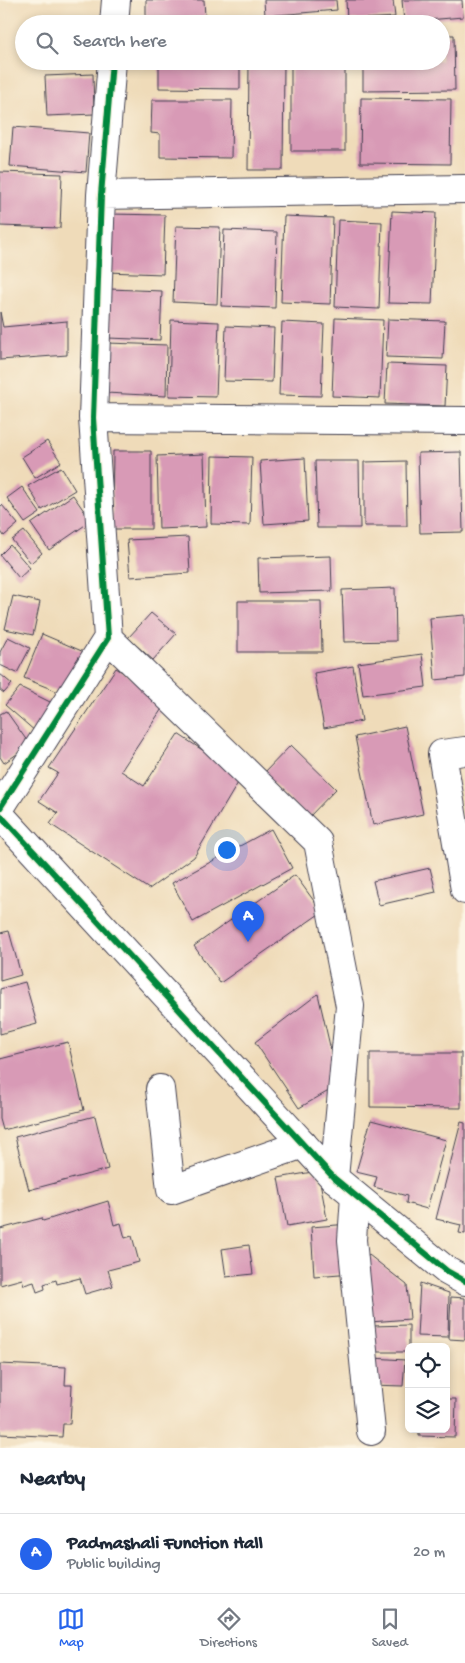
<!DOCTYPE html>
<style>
:root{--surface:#fff;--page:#f6f6f7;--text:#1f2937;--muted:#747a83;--line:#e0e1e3;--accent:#2563eb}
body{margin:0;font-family:"Gochi Hand",sans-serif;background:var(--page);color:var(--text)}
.controls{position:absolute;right:15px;bottom:15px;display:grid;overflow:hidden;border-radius:8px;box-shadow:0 2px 8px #0003}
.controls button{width:45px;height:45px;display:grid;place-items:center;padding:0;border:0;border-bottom:1px solid var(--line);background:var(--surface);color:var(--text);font:25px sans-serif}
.you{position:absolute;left:226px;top:849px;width:18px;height:18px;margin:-12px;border:4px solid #fff;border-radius:50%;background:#1a73e8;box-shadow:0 0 0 8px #1a73e833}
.badge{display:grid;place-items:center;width:32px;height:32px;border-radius:50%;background:var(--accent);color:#fff;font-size:16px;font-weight:700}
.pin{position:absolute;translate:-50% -41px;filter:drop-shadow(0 1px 2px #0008)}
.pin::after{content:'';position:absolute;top:26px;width:18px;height:15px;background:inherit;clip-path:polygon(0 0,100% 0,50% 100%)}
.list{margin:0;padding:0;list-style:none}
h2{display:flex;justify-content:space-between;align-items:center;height:65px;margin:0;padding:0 20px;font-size:21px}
h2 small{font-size:16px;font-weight:400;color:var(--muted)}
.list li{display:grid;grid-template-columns:32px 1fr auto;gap:15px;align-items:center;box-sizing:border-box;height:80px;padding:0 20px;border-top:1px solid var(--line)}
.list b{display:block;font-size:19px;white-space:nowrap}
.list p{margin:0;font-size:16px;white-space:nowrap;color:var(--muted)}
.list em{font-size:16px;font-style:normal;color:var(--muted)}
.icon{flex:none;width:28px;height:28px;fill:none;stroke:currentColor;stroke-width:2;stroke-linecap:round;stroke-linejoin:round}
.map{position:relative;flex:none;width:465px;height:1448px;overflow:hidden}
.search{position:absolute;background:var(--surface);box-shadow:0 2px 8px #0003;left:15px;right:15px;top:15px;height:55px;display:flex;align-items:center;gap:12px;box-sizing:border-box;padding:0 18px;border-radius:28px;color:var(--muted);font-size:19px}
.sheet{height:145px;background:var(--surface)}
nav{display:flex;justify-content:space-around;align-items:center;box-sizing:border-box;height:70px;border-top:1px solid var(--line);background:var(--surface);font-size:14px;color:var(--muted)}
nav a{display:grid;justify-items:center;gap:2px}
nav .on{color:var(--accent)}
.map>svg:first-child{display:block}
.building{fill:#d89ab6}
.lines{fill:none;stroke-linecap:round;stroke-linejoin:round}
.street-casing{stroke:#413e4e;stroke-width:30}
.secondary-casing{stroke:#413e4e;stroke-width:30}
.street{stroke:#fff;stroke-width:28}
.secondary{stroke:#fff;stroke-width:28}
.cycleway-casing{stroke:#fcf5e5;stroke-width:9}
.cycleway{stroke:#00873e;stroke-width:6}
</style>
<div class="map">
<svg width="465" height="1448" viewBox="0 0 465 1448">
<rect width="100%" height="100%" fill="#fcf5e5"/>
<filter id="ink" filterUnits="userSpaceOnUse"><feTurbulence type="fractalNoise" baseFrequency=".02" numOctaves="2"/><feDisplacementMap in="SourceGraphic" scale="10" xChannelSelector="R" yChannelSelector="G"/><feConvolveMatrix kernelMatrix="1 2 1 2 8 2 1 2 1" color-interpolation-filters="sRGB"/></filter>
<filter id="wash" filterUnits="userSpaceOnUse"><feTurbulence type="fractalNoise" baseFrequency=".0096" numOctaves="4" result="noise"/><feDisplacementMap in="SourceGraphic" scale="20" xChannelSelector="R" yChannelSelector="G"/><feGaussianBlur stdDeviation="1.12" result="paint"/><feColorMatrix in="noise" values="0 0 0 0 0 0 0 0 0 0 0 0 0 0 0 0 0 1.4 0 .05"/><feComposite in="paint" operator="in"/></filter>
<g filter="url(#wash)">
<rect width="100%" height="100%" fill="#efdbb9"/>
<g id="blocks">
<path class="building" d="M146,0H204L205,17L146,19Z
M264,0H336L337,10L265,16Z
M346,0H393L395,17L347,20Z
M402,0H462L463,17L404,22Z
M441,35H454L455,90L363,91V61H441Z
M159,61H240V89L159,88Z
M249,61H284L283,170H248Z
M291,61H345V151H291Z
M93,74L94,114L47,116L45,76Z
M361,98L451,99L450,164L360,163Z
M152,100H232L231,158L160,157V134L151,133Z
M13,127L89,133L86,172L10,166Z
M0,172L62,174L60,228L0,226Z
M392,211L436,213L432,304L388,303Z
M108,214L165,215L163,274L106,272Z
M284,216L333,218L330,304L281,302Z
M338,220L382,222L379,309L335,307Z
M176,226L220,227L217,304L173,302Z
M224,230L277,232L275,308L221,306Z
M109,289L162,291L160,340L108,338Z
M0,312L3,327L67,321V355L0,360Z
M335,318L383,320L380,398L332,396Z
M388,319L445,321L443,359L386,357Z
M171,320L219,322L216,397L169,396Z
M282,322L324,324L321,396L279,395Z
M226,326L274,328L272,382L224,381Z
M107,343L167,345L166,396L105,393Z
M387,364L447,366L445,406L385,404Z
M47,441L61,462L35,478L22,457Z
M113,451H151V529H112Z
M461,452L463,532L420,533L418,453Z
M204,454L206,527L159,529L157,456Z
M212,456L252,457L250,525L211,524Z
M305,458L308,521L264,524L260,461Z
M315,461H359L360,528H317Z
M406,461L407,526H364V462Z
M61,467L75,490L42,510L28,486Z
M22,487L40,513L25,523L7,498Z
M73,495L91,521L49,550L31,524Z
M2,505L18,524L4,536L0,530V507Z
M24,531L42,553L31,563L12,540Z
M188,537L190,573L130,577L127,540Z
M10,545L30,568L19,578L0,555Z
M331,556L332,591L259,593L258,558Z
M395,588L396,641L344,642L342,590Z
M13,596L40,602L33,635L5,629Z
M238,601H321L322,652H238Z
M151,613L176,634L153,660L128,638Z
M465,615V677L435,680L430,618Z
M42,634L84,652L66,695L24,678Z
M8,637L30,648L17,673L0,665V652Z
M422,654L426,687L363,695L358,663Z
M353,666L362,721L324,728L314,673Z
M116,668L167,701L121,771L144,786L178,734L242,776L194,857L149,889L50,824L58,813L39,801L58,773L49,768Z
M0,674L12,684L4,693L0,690Z
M20,687L56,705L36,732L5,705Z
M6,711L30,745L4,763L0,757V714Z
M405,726L423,814L373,825L355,737Z
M291,745L336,789L308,818L263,774Z
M271,829L292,868L193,922L172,883Z
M430,868L436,892L379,905L373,881Z
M295,875L322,912L220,983L194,946Z
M9,931L21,975L0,981V933Z
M25,982L37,1024L0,1034V989Z
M318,994L339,1085L299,1108L255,1042Z
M68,1042L84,1110L3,1130L0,1119V1059Z
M370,1053H461V1108L370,1107Z
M95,1116L108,1169L29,1190L15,1137Z
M371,1120L446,1140L427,1209L406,1203L407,1196L374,1187L377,1177L356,1172Z
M461,1122L465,1123V1234L459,1233L461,1225L436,1219Z
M318,1171L327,1219L287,1226L278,1178Z
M108,1201L114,1225L121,1223L125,1238L132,1236L139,1262L108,1270L113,1286L85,1294L80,1278L57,1284L56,1280L44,1284L45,1289L37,1292L34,1282L24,1285L22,1279L0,1285V1229L42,1218L43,1221Z
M350,1224L353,1273L314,1276L311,1227Z
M249,1245L253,1274L226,1277L222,1249Z
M364,1251L407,1285L410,1319L370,1322Z
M420,1283L449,1293L448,1337L417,1336Z
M451,1297L465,1298V1340L449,1339Z
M409,1325V1352H373V1326Z
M373,1358L405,1360L403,1386L371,1385Z
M0,1364L66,1367L65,1385H72L70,1424H63L62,1437L0,1434Z
M446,1399H456L455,1437L419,1436V1429H446Z"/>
</g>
</g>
<g filter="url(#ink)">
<use href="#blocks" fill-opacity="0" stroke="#413e4e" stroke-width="1"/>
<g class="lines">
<defs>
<path id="street" d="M114,24L116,0
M101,195L465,189
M93,418L465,421
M108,638L318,842L350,1006L334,1178
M465,751L442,754L465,890
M0,808L108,638L93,418L101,195L112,61
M160,1089L171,1190L303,1144
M355,1196L352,1240L371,1431"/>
<path id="secondary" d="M0,815L334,1178L447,1271L465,1281"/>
</defs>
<use href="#street" class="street-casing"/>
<use href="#secondary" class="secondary-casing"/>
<use href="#street" class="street"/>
<use href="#secondary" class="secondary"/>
<defs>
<path id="cycleway" d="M0,808L108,638L93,418L101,195L112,61
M0,815L334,1178L447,1271L465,1281"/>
</defs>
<use href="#cycleway" class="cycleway-casing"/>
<use href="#cycleway" class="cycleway"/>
</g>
</g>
</svg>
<div class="controls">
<button><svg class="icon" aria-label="locate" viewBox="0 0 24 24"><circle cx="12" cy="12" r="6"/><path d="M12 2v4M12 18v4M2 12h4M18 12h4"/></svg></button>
<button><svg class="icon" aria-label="layers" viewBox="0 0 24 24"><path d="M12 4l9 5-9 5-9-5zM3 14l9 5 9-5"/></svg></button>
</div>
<div class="you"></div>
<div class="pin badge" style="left:248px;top:942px">A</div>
<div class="search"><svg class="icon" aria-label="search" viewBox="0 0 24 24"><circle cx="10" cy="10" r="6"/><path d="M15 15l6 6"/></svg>Search here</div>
</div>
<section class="sheet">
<h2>Nearby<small></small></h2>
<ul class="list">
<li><span class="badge">A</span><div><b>Padmashali Function Hall</b><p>Public building</p></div><em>20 m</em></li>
</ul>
</section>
<nav>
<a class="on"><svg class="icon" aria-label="map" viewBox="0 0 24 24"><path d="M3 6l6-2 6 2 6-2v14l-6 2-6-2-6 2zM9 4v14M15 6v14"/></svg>Map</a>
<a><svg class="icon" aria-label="directions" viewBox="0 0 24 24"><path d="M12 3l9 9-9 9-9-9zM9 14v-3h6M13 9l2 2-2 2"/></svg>Directions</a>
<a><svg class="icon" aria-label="saved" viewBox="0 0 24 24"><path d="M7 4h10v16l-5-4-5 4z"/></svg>Saved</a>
</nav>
